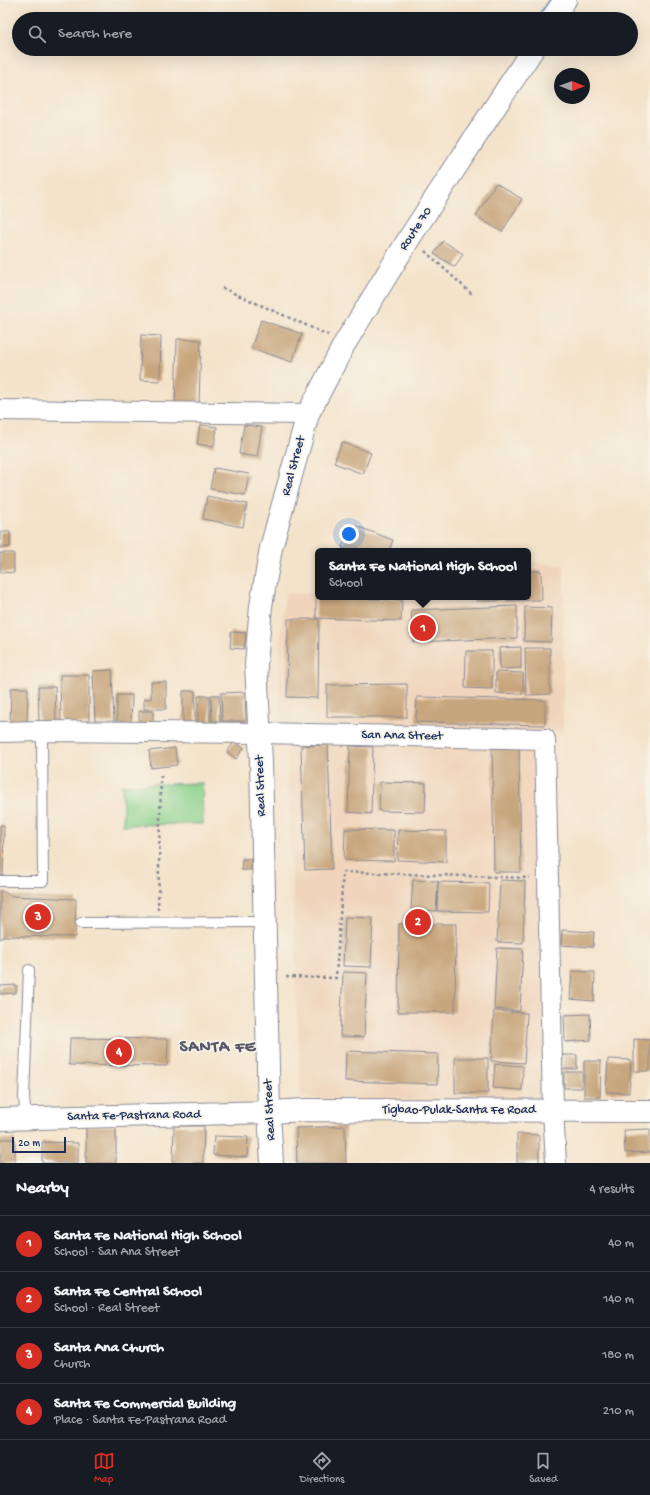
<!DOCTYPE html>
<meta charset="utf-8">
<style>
:root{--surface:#171b24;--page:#20242c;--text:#f1f3f6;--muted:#9ea1a6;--line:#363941;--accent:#d93025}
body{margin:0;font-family:"Gochi Hand",sans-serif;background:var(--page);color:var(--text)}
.compass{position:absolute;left:554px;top:68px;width:36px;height:36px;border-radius:50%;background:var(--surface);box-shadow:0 4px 16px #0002;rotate:91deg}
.scale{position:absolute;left:12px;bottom:10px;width:54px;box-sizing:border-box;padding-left:4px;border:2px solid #1b2f5e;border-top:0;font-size:11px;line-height:14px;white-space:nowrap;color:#1b2f5e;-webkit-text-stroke:3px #f7f3e8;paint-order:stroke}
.you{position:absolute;left:349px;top:534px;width:14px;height:14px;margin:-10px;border:3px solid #fff;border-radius:50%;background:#1a73e8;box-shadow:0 0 0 6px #1a73e833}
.badge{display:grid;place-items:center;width:26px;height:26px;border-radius:50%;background:var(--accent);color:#fff;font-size:13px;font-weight:700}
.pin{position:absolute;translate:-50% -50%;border:2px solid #fff;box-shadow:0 1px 4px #0006}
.popup{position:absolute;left:315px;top:548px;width:216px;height:52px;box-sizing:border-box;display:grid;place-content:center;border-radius:6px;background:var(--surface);filter:drop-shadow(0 1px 3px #0005);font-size:13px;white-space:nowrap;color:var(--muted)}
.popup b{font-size:15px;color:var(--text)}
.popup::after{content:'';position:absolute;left:50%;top:100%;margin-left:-8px;border:8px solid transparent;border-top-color:var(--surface)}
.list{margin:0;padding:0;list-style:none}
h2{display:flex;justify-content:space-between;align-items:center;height:52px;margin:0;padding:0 16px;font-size:17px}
h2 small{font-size:13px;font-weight:400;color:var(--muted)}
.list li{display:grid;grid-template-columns:26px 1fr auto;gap:12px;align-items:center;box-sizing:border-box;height:56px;padding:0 16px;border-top:1px solid var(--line)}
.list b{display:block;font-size:15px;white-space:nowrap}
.list p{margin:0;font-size:13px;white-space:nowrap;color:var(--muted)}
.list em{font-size:13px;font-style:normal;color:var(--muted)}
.icon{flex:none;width:22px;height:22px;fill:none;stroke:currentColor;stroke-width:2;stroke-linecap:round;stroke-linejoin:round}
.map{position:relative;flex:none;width:650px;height:1163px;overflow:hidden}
.search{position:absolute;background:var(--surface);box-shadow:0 4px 16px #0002;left:12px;right:12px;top:12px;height:44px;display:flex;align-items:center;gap:10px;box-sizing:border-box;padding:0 14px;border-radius:22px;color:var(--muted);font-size:15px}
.sheet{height:276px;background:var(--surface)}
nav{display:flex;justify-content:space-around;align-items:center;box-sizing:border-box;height:56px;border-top:1px solid var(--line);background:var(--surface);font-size:11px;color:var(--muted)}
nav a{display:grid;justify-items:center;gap:2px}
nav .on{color:var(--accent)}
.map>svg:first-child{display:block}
.built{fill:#f0d5bc}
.green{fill:#8bd18b;stroke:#538074}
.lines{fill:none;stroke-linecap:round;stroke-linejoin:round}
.stream{stroke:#5ea1d2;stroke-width:5.5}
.building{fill:#c8a67d}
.service-casing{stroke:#888994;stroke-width:12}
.minor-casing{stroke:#888994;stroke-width:22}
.secondary-casing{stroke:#888994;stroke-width:24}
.primary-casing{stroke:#888994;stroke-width:24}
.trunk-casing{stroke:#888994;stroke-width:24}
.path{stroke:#888994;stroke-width:2.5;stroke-dasharray:3 3;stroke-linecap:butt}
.service{stroke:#fff;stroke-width:10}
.minor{stroke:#fff;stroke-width:20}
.secondary{stroke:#fff;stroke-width:22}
.primary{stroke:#fff;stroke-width:22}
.trunk{stroke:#fff;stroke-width:22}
.labels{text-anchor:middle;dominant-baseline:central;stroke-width:3.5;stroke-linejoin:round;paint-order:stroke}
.street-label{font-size:13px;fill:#1b2f5e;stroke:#f7f3e8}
.district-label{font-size:17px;font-weight:bold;letter-spacing:1px;fill:#585969;stroke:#f7f3e8}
</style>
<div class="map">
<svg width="650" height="1163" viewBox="0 0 650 1163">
<rect width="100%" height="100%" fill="#f7f3e8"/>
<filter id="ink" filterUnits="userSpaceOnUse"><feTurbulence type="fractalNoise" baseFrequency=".025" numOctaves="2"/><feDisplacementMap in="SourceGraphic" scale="8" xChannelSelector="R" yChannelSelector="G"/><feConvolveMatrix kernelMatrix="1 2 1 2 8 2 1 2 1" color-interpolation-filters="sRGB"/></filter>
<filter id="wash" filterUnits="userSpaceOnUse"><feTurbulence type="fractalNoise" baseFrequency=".012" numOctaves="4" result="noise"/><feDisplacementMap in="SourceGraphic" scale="16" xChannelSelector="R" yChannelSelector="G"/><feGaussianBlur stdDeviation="0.9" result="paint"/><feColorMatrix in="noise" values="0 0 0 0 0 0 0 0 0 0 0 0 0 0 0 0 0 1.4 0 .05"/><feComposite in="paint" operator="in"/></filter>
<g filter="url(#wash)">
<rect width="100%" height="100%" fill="#f4e3cb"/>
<path class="built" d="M528,562L564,565L563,732L283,725L278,660L285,593L318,594V597H528Z
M286,743L538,745L548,1103L301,1098Z"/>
<path class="green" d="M202,783L203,824L123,825L122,785Z"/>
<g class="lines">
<path class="stream" d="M538,19L551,0"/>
</g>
<g id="blocks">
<path class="building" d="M496,183L522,199L502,232L476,216Z
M443,241L463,254L455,267L434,254Z
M261,320L302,334L292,362L251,348Z
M141,335L161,336L160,381L140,380Z
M177,339L201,340L199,403H175Z
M200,425L217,427L214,447L197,444Z
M244,425L262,427L257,457L239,454Z
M342,442L371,453L363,474L334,463Z
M214,468L249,474L245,495L210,489Z
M207,496L247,504L243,527L203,519Z
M351,524L393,540L389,551H350L342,548Z
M0,532H10V547L0,548Z
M0,553H14V573L0,572Z
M528,571H541L542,600L477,601V597H528Z
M316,597L402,600L401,621L316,618Z
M517,606V638L413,642L411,610Z
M525,607L552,608L551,642L524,641Z
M288,619H319L318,698L287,697Z
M231,632L246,633L244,649L230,648Z
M521,647V668L500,669L499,648Z
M525,648H550V694L526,695Z
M466,651H492V689L465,688Z
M112,670L114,722L95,723L93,671Z
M496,672L523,673V694L496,693Z
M60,675H89V724H61Z
M151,682H166V709H144V699H151Z
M407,684V717H327V685Z
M38,687H55L56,723H39Z
M11,688H28L27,725H10Z
M183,691H195V727H183Z
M245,692L246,721H222L221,693Z
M117,695H132L131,726H117Z
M211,695H219L220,721H212Z
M198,696H210V725H198Z
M417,697L545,700V725L416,722Z
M139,711H153V727H139Z
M234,742L244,748L236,759L227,752Z
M328,745L332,869L305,870L301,746Z
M350,746L373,747L371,814L348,812Z
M175,748L177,765L151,768L149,751Z
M492,748H519L521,872H494Z
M380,782L426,783L425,812L379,811Z
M0,825H4L3,877H0Z
M345,829L394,830V861L344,860Z
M398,830L446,831V862L397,860Z
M242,859H251V870H241Z
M413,880L438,881L436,911L411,909Z
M500,880L525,881L523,943L497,942Z
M438,882L489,883L488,912L437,911Z
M0,890L12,896L76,899L75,937L6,936L0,939Z
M345,917L373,918L371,967L343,966Z
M399,924H456L455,1012H398Z
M562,930L594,932L593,947L561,945Z
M497,948L523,949L520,1011L494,1009Z
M572,971L595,972L594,1001L570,999Z
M343,972L367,973L364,1037L340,1036Z
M16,985V993L0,994V986Z
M494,1011L527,1013L524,1063L491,1061Z
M590,1014L591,1040L565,1042L564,1015Z
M70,1038L168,1039L167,1066L69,1065Z
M634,1039L650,1040V1071H634Z
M346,1051L438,1054L437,1084L345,1081Z
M563,1055H577V1069H562Z
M455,1058H488V1093H455Z
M608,1059L631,1060L629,1093L606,1092Z
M584,1061H601L600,1097H584Z
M495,1064L523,1066L522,1090L493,1088Z
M564,1072H582V1088H564Z
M86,1126H116V1163H86Z
M174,1126H204L203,1163H173Z
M345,1126L346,1163H297L296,1128Z
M650,1129V1152L625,1153L624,1130Z
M517,1134L539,1135V1163H517Z
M214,1136L248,1137L247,1157L213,1155Z
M0,1139H15V1163H0Z
M42,1142L78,1143V1163H42Z"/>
</g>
</g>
<g filter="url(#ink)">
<use href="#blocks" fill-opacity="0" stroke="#888994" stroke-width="1"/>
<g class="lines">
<defs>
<path id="service" d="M0,881H43L42,731
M81,923L265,922
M26,1118L24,1098L29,970"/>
<path id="minor" d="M0,410L308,414
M0,732L42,731L259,733L545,739L553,1110L556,1163"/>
<path id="secondary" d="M269,1112L307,1110L650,1111"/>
<path id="primary" d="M0,1119L269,1112"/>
<path id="trunk" d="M552,19L565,0
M272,1163L269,1112L261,762L256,664L261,606L271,548L308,414L345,343L410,237L533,49"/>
</defs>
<use href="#service" class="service-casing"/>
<use href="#minor" class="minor-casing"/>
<use href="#secondary" class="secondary-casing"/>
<use href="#primary" class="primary-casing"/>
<use href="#trunk" class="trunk-casing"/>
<path class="path" d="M425,251L473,295
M222,288L328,335
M158,910L161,774
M286,977L336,978L343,872L530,878"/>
<use href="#service" class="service"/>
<use href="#minor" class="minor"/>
<use href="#secondary" class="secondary"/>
<use href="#primary" class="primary"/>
<use href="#trunk" class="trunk"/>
</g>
</g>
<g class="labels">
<g class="street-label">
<text transform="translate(416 229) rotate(-57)">Route 70</text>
<text transform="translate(294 466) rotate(-75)">Real Street</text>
<text transform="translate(402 736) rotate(1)">San Ana Street</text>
<text transform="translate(261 786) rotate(-92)">Real Street</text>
<text transform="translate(270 1110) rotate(-93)">Real Street</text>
<text x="459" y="1110">Tigbao-Pulak-Santa Fe Road</text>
<text transform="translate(134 1116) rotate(-1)">Santa Fe-Pastrana Road</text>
</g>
<g class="district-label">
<text x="218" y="1048">SANTA FE</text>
</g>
</g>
</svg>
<svg class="compass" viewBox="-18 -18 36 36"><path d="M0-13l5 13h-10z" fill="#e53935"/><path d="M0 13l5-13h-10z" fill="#9ea1a6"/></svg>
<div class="scale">20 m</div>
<div class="you"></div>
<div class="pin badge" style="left:423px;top:628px">1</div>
<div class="popup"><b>Santa Fe National High School</b>School</div>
<div class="pin badge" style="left:418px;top:922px">2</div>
<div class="pin badge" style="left:38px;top:917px">3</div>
<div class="pin badge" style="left:119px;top:1052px">4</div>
<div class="search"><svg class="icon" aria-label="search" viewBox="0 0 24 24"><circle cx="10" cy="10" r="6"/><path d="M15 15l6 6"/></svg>Search here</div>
</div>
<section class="sheet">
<h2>Nearby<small>4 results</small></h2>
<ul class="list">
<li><span class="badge">1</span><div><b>Santa Fe National High School</b><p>School · San Ana Street</p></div><em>40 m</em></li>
<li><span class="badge">2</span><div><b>Santa Fe Central School</b><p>School · Real Street</p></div><em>140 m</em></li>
<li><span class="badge">3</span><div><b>Santa Ana Church</b><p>Church</p></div><em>180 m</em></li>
<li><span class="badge">4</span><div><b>Santa Fe Commercial Building</b><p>Place · Santa Fe-Pastrana Road</p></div><em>210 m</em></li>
</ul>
</section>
<nav>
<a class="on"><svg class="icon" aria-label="map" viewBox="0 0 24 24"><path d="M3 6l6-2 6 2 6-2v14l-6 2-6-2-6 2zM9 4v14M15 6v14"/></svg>Map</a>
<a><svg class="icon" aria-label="directions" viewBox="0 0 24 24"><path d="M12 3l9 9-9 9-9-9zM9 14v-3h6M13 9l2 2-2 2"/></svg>Directions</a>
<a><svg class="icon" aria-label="saved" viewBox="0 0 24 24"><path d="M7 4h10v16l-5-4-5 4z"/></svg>Saved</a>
</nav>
